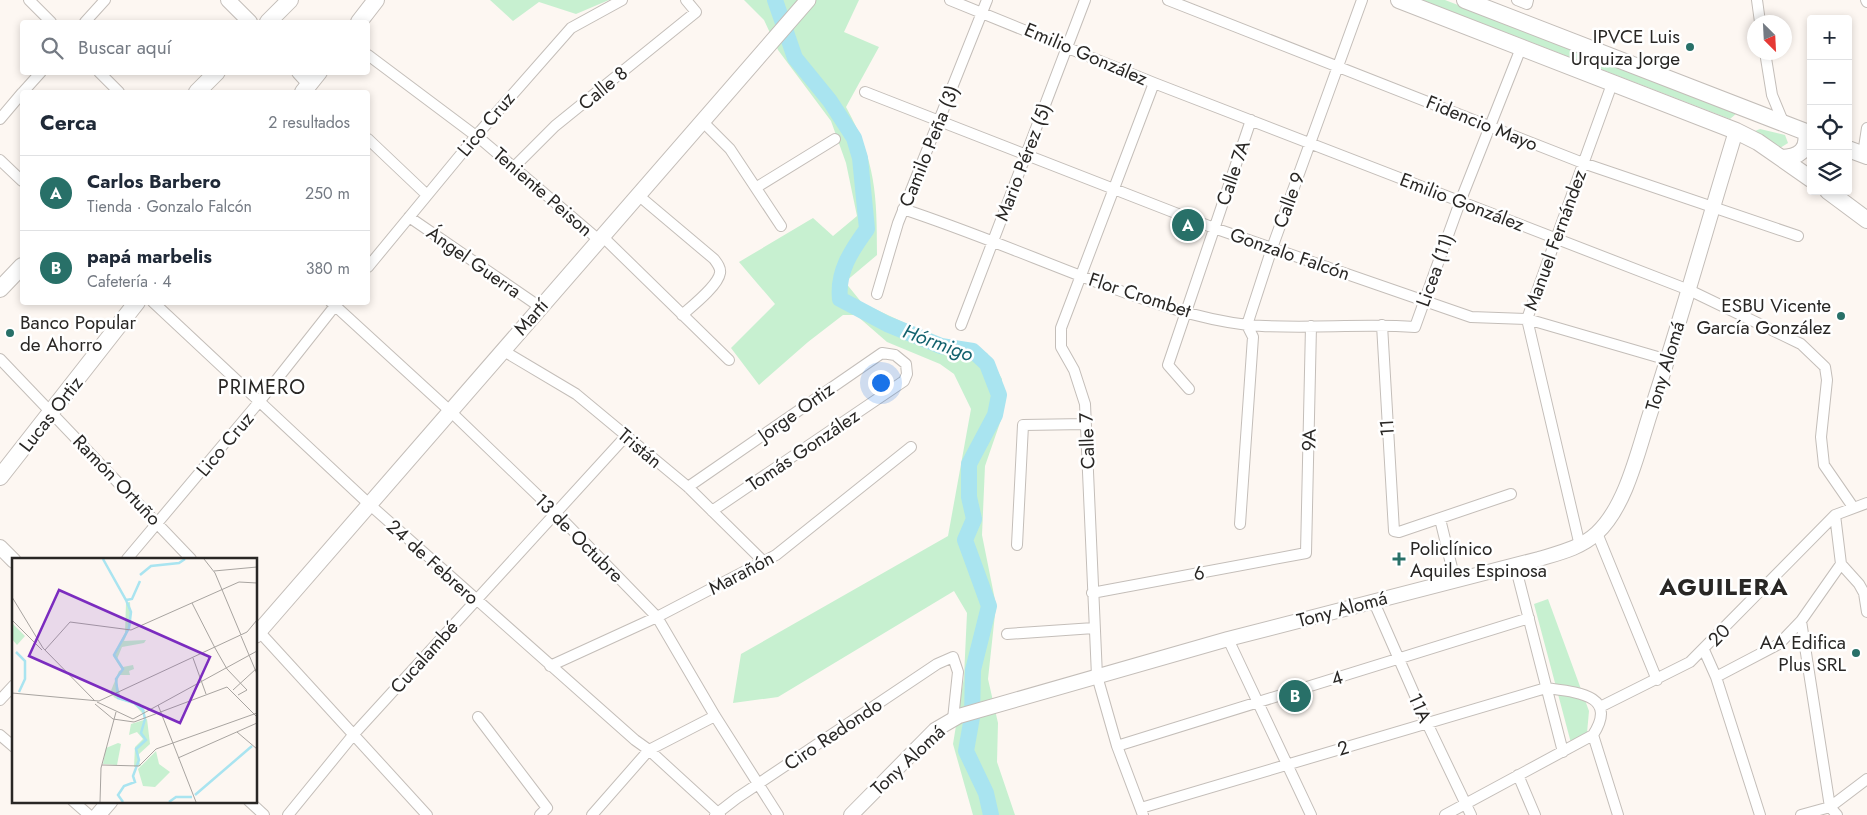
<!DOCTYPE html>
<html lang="es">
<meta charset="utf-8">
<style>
:root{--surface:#fff;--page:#f2f2f3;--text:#1f2937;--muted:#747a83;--line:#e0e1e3;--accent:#287068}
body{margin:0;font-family:Jost,sans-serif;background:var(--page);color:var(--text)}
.controls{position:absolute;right:15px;top:15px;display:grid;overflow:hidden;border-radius:5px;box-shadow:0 2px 8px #0003}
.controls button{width:45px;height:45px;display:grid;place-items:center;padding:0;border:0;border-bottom:1px solid var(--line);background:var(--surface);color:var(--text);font:25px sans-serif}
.compass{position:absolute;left:1747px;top:15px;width:45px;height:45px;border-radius:50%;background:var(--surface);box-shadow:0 2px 8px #0003;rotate:156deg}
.you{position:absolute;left:880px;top:382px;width:18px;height:18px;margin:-12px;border:4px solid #fff;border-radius:50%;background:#1a73e8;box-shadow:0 0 0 8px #1a73e833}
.badge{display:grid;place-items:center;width:32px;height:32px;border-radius:50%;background:var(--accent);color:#fff;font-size:16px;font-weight:700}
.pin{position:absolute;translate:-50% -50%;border:2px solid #fff;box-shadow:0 1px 5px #0006}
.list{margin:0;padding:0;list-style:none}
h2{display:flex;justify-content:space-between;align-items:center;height:65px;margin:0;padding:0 20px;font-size:21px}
h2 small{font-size:16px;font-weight:400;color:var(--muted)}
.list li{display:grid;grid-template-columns:32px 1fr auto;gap:15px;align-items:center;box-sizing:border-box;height:75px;padding:0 20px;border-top:1px solid var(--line)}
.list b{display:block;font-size:19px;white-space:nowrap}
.list p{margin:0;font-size:16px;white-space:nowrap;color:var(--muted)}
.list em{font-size:16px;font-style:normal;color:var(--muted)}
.icon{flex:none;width:28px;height:28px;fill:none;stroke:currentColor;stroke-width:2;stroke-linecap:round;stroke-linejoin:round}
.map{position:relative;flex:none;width:1867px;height:815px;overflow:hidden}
.search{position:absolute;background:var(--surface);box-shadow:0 2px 8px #0003;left:20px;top:20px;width:350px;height:55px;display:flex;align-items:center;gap:12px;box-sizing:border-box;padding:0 18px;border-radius:5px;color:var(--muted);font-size:19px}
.panel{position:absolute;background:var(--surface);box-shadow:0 2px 8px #0003;left:20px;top:90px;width:350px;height:215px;border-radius:5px}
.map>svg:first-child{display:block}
.green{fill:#c7f0d0}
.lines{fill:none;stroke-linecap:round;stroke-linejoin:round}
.river{stroke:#a9e4f0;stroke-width:16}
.minor-casing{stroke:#c4beb9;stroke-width:12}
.tertiary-casing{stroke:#c4beb9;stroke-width:16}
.secondary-casing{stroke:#c4beb9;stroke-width:17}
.primary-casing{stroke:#c4beb9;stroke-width:18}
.minor{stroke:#fff;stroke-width:10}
.tertiary{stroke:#fff;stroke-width:14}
.secondary{stroke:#fff;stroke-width:15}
.primary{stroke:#fff;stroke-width:16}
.poi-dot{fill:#287068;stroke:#fff;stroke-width:2}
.labels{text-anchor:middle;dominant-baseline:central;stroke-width:5;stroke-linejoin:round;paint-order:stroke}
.poi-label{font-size:19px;fill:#292725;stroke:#fff;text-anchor:end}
.street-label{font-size:19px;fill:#292725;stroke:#fff}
.water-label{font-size:20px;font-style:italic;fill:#13626e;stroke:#fff}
.neighbourhood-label{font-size:20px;letter-spacing:1px;fill:#292725;stroke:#fff}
.district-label{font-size:24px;font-weight:bold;letter-spacing:1px;fill:#292725;stroke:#fff}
.inset-river{fill:none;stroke:#a9e4f0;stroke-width:2.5}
.inset-road{fill:none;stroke:#a8a4a0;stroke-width:1}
.view{fill:#7b2cbf;fill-opacity:0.15;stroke:#7b2cbf;stroke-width:2.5}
.inset-edge{fill:none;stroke:#292725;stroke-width:2.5}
</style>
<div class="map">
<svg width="1867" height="815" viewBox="0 0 1867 815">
<rect width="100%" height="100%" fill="#fdf7f2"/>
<path class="green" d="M490,0H609L576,14L539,2L513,21Z
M744,0H859L844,32L879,47L846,107C876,161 877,195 877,255L845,282L862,303L933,336L987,353L1002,379V417L985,466L982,535L996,605L988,679L998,723L997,762L1015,815H973L953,744L964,677L967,613L954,591L778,697L733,703L741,654L948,536L971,409L954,374L940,364L887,342L856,315H843L808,342L759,385L731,348L775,304L739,262L813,218L833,236L857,216L846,163L831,121L778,50L764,20Z
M1422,0H1445L1737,113L1730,119Z
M1760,129L1785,135L1788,143L1780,148L1756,134L1755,131Z
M1548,599L1589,711L1587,733L1571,743L1534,604Z"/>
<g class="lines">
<path class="river" d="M775,0L795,58L830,101L854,138L860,158L867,229C851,251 837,272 840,299L887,324L941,346L973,351L987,364L999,395L995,415L969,464V497L974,519L965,540L989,606L973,670L972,717L966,751L986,793L991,815"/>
<defs>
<path id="minor" d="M29,0L51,22
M950,0L1154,83L1689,290L1801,344L1825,367L1827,380L1821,437L1824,465L1853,507
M1168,0L1583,163L1798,236
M1517,0L1527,4L1528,0
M1757,0L1760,22
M1866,0L1867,2
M85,22L105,0
M1765,52L1772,95L1784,124
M368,55L484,142L599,240
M99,72L119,92
M23,92L41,72
M865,92L1214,228L1471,317L1527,319L1668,360
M0,119L22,93
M702,121L730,149L781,226
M368,139L427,195
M1863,154L1867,128
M0,160L22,181
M514,167L555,126L696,12L686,0
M757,187L835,139
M638,195L714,259C717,263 721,268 720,273C718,286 691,307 682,315
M903,209C970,231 1033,258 1099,283C1147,301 1196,319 1248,325C1303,330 1359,323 1415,327L1460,202L1521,48
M409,217L540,307
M602,236L729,360
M368,267L476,136L571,28L622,0
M877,294L898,223L987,0
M153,302L369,504L635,740L649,750L720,815
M331,302L450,411L555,512L657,617L715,716L778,815
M961,325L1085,0
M1382,325L1394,531L1399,532L1511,494
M502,350L576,394L688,487L764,562
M0,359L191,559
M1189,389L1168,365L1251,120
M688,487L882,353L895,355L906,364L907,374L904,381L712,511
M1835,515L1841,564L1859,584L1864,593L1867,612
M1440,519L1455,580
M1240,524L1253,337L1247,325L1272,248L1362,0
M1597,533L1657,680
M1017,545L1023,425L1086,424
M1580,546L1527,319L1612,84
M127,559L259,402L338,302
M1515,565L1563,752
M1092,593L1306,553L1311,326
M1373,600L1427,723L1471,815
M1801,621L1830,807L1837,815
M256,628L427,815
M1007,634L1094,628
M1228,639L1311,815
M1704,650L1716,677L1760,815
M550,666L657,617L776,555L911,447
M1716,677L1779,644L1801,621L1841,564
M0,700L14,685
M1600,707L1690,662L1835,515L1867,503
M478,717L547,808L540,815
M0,735L14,747
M1593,735L1618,815
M1117,746L1529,618
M1518,775L1535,815
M73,801L89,815
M249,801L264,815
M1141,808L1546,688C1575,692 1619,694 1593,735L1445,815
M288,815L354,734L626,436
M592,815L649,750L715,716
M715,815L737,798L937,664L953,657L958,672L953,719
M1143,815L1117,746L1097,676L1085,404L1074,370L1061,347V328L1154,83
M1801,815L1830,807L1867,779"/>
<path id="tertiary" d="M228,0L250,22
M299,72L310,84
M0,547L14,561
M851,815L935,730L959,716L1228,639L1539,559C1559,553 1581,548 1597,533C1626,506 1638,451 1650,414C1681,320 1707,225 1736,131"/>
<path id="secondary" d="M256,635L808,0
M98,815L110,801"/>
<path id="primary" d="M1399,0L1736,131L1758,142L1811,179
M1465,0L1811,134
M268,22L290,0
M359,22L376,0
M197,92L217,72
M303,92L319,72
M1848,149L1867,156
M1782,158C1799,157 1809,150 1806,132
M1828,191L1867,220
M0,289L22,266
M0,477L137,302"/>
</defs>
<use href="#minor" class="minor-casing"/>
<use href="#tertiary" class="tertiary-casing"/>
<use href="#secondary" class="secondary-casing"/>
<use href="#primary" class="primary-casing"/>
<use href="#minor" class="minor"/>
<use href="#tertiary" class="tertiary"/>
<use href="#secondary" class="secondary"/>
<use href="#primary" class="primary"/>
</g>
<g class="poi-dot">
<circle cx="1690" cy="47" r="5"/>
<circle cx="1841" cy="316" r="5"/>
<circle cx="10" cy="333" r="5"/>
<path d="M1396.5 551.5h5v5h5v5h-5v5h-5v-5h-5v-5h5z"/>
<circle cx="1856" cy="653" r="5"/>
</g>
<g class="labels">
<g class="poi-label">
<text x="1680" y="36">IPVCE Luis<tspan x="1680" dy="22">Urquiza Jorge</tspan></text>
<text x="1831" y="305">ESBU Vicente<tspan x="1831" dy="22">García González</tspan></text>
<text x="20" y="322" text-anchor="start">Banco Popular<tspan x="20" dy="22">de Ahorro</tspan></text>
<text x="1410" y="548" text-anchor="start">Policlínico<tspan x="1410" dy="22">Aquiles Espinosa</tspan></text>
<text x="1846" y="642">AA Edifica<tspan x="1846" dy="22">Plus SRL</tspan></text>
</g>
<g class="street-label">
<text transform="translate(1086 54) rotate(23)">Emilio González</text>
<text transform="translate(603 88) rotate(-39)">Calle 8</text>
<text transform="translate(1482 123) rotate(22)">Fidencio Mayo</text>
<text transform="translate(486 124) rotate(-50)">Lico Cruz</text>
<text transform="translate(929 146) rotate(-68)">Camilo Peña (3)</text>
<text transform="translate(1023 162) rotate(-69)">Mario Pérez (5)</text>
<text transform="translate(1233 173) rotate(-71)">Calle 7A</text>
<text transform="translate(543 192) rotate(41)">Teniente Peison</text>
<text transform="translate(1289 200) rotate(-70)">Calle 9</text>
<text transform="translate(1462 202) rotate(21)">Emilio González</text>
<text transform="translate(1555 240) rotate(-70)">Manuel Fernández</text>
<text transform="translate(1290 254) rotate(19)">Gonzalo Falcón</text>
<text transform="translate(474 262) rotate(35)">Ángel Guerra</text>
<text transform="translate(1435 270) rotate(-70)">Licea (11)</text>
<text transform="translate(1140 295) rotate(18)">Flor Crombet</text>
<text transform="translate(531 317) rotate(-49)">Martí</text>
<text transform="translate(1665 366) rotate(-73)">Tony Alomá</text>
<text transform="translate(796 412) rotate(-35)">Jorge Ortiz</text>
<text transform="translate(51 414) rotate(-52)">Lucas Ortiz</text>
<text transform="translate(1387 428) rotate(-94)">11</text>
<text transform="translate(1309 440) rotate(-89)">9A</text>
<text transform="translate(1087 441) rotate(-92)">Calle 7</text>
<text transform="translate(225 444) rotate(-50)">Lico Cruz</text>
<text transform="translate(640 448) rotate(40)">Tristán</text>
<text transform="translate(803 450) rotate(-34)">Tomás González</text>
<text transform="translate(117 480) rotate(46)">Ramón Ortuño</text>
<text transform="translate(579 538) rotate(45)">13 de Octubre</text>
<text transform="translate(433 562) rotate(42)">24 de Febrero</text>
<text transform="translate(741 573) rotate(-28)">Marañón</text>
<text transform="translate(1199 573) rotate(-11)">6</text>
<text transform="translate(1342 609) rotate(-15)">Tony Alomá</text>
<text transform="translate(1719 635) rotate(-46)">20</text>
<text transform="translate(424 657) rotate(-48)">Cucalambé</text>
<text transform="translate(1337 678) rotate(-17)">4</text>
<text transform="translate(1420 708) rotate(66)">11A</text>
<text transform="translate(833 734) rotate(-34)">Ciro Redondo</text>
<text transform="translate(1343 748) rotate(-17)">2</text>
<text transform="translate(908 760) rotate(-43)">Tony Alomá</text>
</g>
<g class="water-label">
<text transform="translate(938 343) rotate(20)">Hórmigo</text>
</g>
<g class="neighbourhood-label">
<text x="262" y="387">PRIMERO</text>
</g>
<g class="district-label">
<text x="1724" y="586">AGUILERA</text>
</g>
</g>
<g transform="translate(12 558)">
<rect width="245" height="245" fill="#fdf7f2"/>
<path d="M118,44L119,66L112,83L134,82L132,85L110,89L105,101L111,109L121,107L122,111L117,113L118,117H107L105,125L109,140L128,145L133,153L130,155L122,146L103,140L98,135L107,113L110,112L101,98L113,75L114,45ZM0,65L13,78L5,87L0,81ZM135,161L138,186L127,196V204L129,208L144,193L147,206L158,214L143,229L131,228L126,211L129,208L122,209L123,189L131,181L125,174L117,177L119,166ZM106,185L109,186L105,207L91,206L94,190Z" fill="#c7f0d0"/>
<path class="inset-river" d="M91,1L114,42L120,41L128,23M128,17L139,8L167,5L173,1M4,94L13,103V121L7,134M183,237L240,188M111,244L106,237L112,228L123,224L121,218L127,202L124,191L134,182L129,175L133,161L131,152L122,145L106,140L104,121L111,111L102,97L117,70L119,54L114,42M157,244L164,239H180"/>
<path class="inset-road" d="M192,1L203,15L229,77M202,13L245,9M0,39L31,90L83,143M180,45L203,90M0,62L30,92M229,78L245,116M203,90L215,111L235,132L226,137M33,92L58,64L119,72L227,24L245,25M181,100L194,136M221,132L245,110M0,135L87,143L235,74L245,62M85,144L121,161L245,93M83,146L101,161L122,164L215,129L245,159M146,147L184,244M225,174L245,191M166,200L245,165M90,207L127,208L144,191L245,155M88,244L89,210L104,154"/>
<path class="view" d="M47,32L198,99L168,165L17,98Z"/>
<rect width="245" height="245" class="inset-edge"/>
</g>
</svg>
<div class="controls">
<button>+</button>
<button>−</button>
<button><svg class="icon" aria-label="locate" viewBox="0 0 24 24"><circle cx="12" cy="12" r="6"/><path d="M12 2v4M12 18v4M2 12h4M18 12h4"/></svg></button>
<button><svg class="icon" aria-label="layers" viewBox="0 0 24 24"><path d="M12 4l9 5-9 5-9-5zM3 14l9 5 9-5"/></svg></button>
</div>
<svg class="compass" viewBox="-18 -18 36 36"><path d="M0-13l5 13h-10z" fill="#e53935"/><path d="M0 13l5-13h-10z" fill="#747a83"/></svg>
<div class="you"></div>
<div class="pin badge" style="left:1188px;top:225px">A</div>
<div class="pin badge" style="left:1295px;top:696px">B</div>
<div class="search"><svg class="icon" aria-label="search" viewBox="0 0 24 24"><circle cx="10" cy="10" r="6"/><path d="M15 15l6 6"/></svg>Buscar aquí</div>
<section class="panel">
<h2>Cerca<small>2 resultados</small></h2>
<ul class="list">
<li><span class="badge">A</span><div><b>Carlos Barbero</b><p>Tienda · Gonzalo Falcón</p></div><em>250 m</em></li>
<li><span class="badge">B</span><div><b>papá marbelis</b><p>Cafetería · 4</p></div><em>380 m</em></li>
</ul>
</section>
</div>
